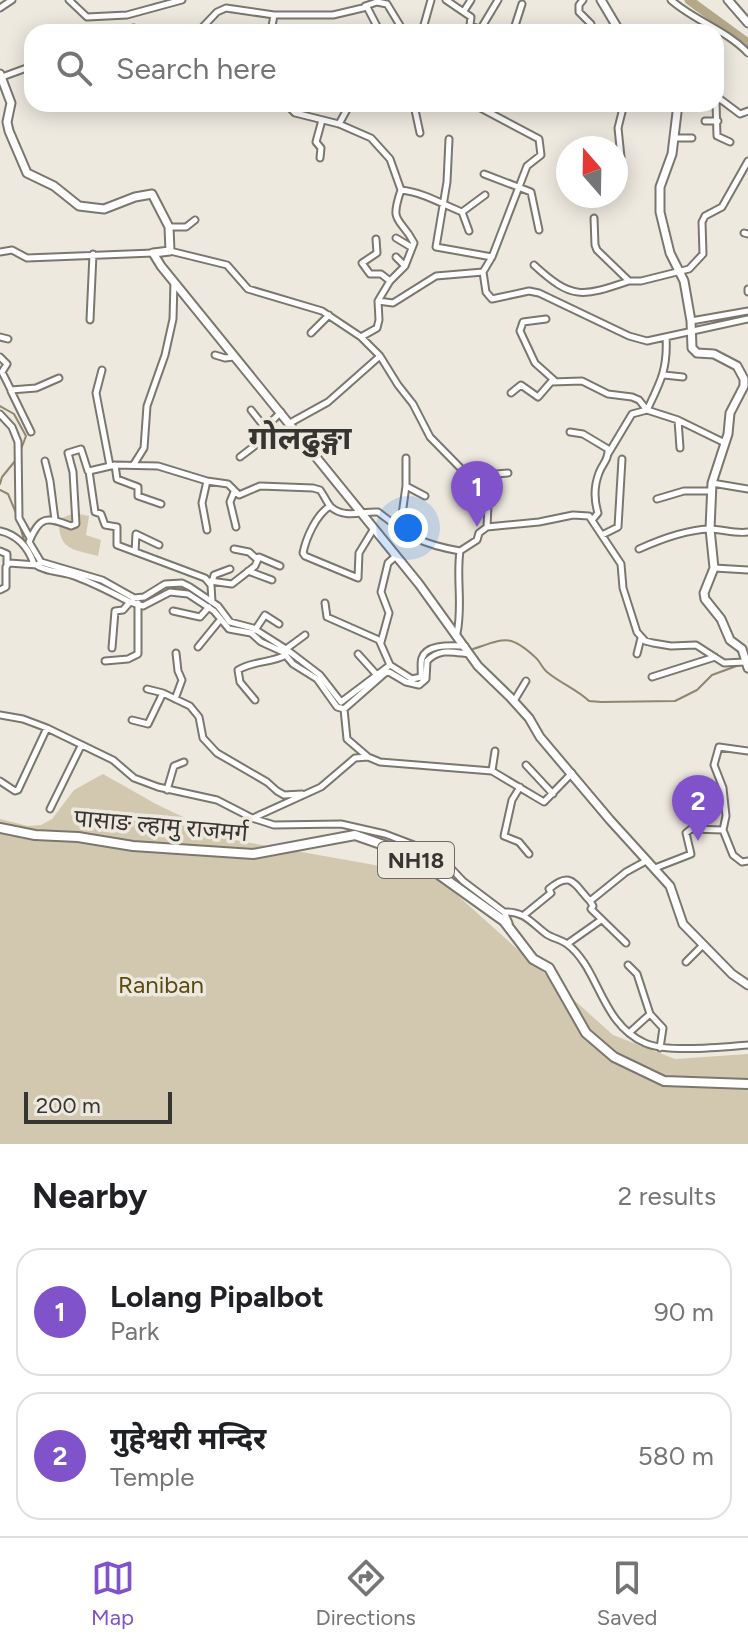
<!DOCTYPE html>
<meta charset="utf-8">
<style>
:root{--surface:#fff;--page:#f6f6f6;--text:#202124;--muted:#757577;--line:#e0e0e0;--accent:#8153cb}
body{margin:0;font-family:Figtree,"Noto Sans Devanagari",sans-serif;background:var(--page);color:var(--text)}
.compass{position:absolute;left:556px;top:136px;width:72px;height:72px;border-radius:50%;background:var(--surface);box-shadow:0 4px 20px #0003;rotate:340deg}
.scale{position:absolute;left:24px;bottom:20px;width:148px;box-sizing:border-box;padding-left:8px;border:4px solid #373531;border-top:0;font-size:22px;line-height:28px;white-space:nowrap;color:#373531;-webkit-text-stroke:6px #ede9df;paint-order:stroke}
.you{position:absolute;left:408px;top:528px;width:28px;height:28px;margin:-20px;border:6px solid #fff;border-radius:50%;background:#1a73e8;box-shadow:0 0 0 12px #1a73e833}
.badge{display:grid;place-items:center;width:52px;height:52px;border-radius:50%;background:var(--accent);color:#fff;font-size:26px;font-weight:700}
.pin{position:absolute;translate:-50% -66px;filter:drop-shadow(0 2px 4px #0008)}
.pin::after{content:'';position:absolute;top:42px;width:28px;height:24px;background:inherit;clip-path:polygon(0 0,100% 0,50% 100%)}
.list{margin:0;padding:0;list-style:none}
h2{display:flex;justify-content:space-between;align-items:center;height:104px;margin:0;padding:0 32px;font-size:34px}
h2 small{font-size:26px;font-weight:400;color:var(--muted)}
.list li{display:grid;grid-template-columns:52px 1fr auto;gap:24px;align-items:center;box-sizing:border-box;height:128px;margin:0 16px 16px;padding:0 16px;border:2px solid var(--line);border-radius:24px}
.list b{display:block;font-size:30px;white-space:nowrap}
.list p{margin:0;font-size:26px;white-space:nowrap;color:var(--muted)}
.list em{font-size:26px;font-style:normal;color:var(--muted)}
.icon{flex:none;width:44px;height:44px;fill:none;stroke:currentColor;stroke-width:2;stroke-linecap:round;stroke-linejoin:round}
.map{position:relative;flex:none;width:748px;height:1144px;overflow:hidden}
.search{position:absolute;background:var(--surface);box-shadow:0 4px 20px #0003;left:24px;right:24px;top:24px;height:88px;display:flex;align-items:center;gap:20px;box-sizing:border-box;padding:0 28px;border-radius:24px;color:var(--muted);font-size:30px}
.sheet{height:392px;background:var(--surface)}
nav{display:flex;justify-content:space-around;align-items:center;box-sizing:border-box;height:112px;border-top:2px solid var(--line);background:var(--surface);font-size:22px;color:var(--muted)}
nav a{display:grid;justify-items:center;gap:4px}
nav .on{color:var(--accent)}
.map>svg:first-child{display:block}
.green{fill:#d2c8b0}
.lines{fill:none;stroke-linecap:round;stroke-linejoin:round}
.stream{stroke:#8e866f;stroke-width:2}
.river{stroke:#b4a889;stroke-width:9}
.street-casing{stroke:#7b776e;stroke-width:9}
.secondary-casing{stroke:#7b776e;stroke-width:11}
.primary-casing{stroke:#7b776e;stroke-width:12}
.street{stroke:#fff;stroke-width:5}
.secondary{stroke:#fff;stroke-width:7}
.primary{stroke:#fff;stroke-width:8}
.labels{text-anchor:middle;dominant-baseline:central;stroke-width:7;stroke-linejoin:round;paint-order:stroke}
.shield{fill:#ede9df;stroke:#6e6b65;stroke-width:2}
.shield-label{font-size:22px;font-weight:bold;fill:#373531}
.street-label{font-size:24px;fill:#373531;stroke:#ede9df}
.park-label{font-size:24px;fill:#5c4912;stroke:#ede9df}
.district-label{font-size:32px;font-weight:bold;fill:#373531;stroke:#ede9df}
</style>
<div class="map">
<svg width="748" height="1144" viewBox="0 0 748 1144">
<rect width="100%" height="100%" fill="#ede9df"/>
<path class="green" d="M74,513L89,516L86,535L101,540L98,556C72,549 58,550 59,519Z
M103,774L156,804L229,839L436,876L613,1035L675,1059L748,1054V1144H0V819L28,826L41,825L52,819L74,790Z"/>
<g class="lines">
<path class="stream" d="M0,406L14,414L26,436L20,452
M0,484L2,477L15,461
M0,490L8,494L16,513
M19,523L24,540
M156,596L172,588L188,589
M203,599L219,613
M227,624L253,631L279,647
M473,649C504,639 509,633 535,657C540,661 542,668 547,672C560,683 576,689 589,701L601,702L675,701L697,690L712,675L742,664
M424,667L427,655L441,648L446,649
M337,704H344L358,692"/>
<path class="river" d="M689,0L748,43"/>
<defs>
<path id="street" d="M69,0L87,17L127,15L182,0
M446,0L471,17L470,25L484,32
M583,0L579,5V12L591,24L593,32
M671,0C695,21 726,30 748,53
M365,6L377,2L387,4L401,27L402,32
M0,8L12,0
M464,11L471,0
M133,28L150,32
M480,30L498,0
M198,32L217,12L226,8L274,15
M271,32L274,15H333L367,7L380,32
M422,32L431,0
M513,32L522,4
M2,77L32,66
M716,96L740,114L748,111
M716,102L717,136L730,142
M170,104H180
M286,104L295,113L339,124L371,138L390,159L401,190C422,192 442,204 462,212L485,195
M417,104L415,110L420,133
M473,104L539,139L541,155L527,166L492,257L483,272L486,292L492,299L529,291L539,293L629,336L647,341L748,319
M705,121H718
M339,124L350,104
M676,138H692
M449,139L447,182L436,247L492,257
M320,158L321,148L316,142L322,120
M484,174L531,192L539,230
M616,178L621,157L618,128L624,104
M462,212L469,231
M594,218L595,245L597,250L629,281H641L689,269L703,254L702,222L705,216L722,207L748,161
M169,227H186L195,220
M744,233L748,234
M396,238L411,247
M376,239L377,253L362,263L370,274H381L390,281
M170,251L227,265L248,289L322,311L361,337L380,356L398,385L413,404L430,437L484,492L488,505L487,527
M0,252L12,250L27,258L153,253
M396,257L405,266
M534,265C572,300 582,297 629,281
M748,289V292
M378,301L393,303L436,276L483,272
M546,319L523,322L520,331L535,363L554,380
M90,320L93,254
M691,321L748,311
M311,333L329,315
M0,337L8,339
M361,337L377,328L379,320L378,301L390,281L405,266L414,243C400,216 389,225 401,190
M215,355L225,358L234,357
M0,357L7,364L2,372L11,390L36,388L59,378
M102,370L96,393L110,466
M664,375L683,377
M11,391L31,432
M511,393L521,385L538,397L551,382L582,381L608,394L632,397L639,400L647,410L678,420L725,443
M0,414L12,427L18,442L19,518L30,538
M678,420L680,448
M290,423L328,402L380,356
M266,427L281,412
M570,432L583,434L608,449C609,460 602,464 599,473C594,486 594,500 598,513L593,519
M608,454L632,414L647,410C660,383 668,369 666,337
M240,457L270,434L251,410
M45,461L50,481L55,520
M134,464L144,448L147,406L165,355L173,319L174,281
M115,465L117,479L138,487V496L161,504
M475,481L484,475L508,473
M712,483L748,489
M406,486L425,496
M234,492L230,502L236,527
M657,499L684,491H711
M330,506C316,515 306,538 303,553L305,556L358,578L359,553L373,530
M400,529L406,486V458
M207,530L202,503L207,481
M0,531C18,535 28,547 34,564C46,572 57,571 71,575C92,582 110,592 130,602
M602,535L618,527L622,459
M234,549L249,552L257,559
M639,549C661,539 685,530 709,529C722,529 735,534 748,532
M0,551L7,554V564
M135,552L136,534L159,545
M41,562L29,542C40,515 47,517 71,526L76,524L73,472L68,453L81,449L88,471
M714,568L748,570
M248,571L272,580
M213,579L214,575L230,569
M210,581L232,584L255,566L259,557L280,566
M0,590L6,587V567L9,563L37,565L41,562L102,580L134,598L144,597L165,584L182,583L190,587L218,606L230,622L253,628L286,649L320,675L341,702L390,665
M212,602L211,585L205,578L117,545V527L105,525L101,514L95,512L89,471L115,465L158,466L207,481L228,484L239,495L260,486L313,488L320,490C324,495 327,503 331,507C344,519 363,511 378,512C409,536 420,544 460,551L477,540L479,533L487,527L539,522L573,515L589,516L621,564L623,588L637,632L645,641L653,643L671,646L696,645L724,663L745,662
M325,603L327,617L379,640L390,665L412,679L421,677C422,672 420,663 422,658C427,643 453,646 465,646
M173,611L200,617L209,607
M255,630L265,615L279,624
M457,633C463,606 456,578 460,551
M381,642L389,613L381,592L388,563L396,556
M198,647L220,620
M112,648L115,611L123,610L130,602L143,606L170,592L188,594L214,611L229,629L251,633L261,642L283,652L293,664L317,679L337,707L344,709
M286,649L305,635
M358,654L376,674
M469,654C452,652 440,648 427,661L426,679L419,685L406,682L389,672L385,673L344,709L347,739L368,757L380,762L492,771L544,802L572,773
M637,654L641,638
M105,661L128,659L138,654V603
M652,677L715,657
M147,689L163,693L190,706L199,717L203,738L217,753L267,782L277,791L284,795L302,794
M175,699L182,680L178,671L176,653
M255,700L240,682L238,670C252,661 271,663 286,655
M514,701L526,681
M0,715L23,719L47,728L113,760L134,778L158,787L217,800L252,818L274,825L341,824L385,834L414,845L446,863L463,881L504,912L509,923
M132,720L148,724L163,693
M526,765L553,794
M492,771L495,751
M0,781L15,791L18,790L47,728
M520,787L512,800L504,836L519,842L529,854
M167,790L174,766L184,762
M50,809L81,746
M253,818L321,787L355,758L368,757
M723,830L726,816L723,788L714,765L719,747L748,751
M655,868L691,854L686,833L691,829L723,830L733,855L742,862L748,861
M590,901L593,906L591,909L626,943
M504,912C523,911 530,921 545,933C551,938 560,939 567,944C600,969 600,1023 645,1043C667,1053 722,1047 748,1045
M524,915L551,893L549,889C571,870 574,884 590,901L626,872L646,861
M567,944L601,920
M686,962L703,945
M628,965L637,974L650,1014L629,1033
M650,1014L663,1028L660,1048"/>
<path id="secondary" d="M601,0L620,32
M728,0L748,23
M0,74L11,103L7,122L9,131L27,173L54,186L79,206L104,209L135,197L152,194L169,227L170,251L153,253L161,266L419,584L478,666L510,697L529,718L540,737L610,820L670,886L683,924L732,974L748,985
M678,104L672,154L660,187V212L670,253L684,281L691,321L692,348L697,353L714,354L737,366L744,379V386L730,413L728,434L712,483L710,529L714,568L704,593L705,599L721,619L730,640L742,649L748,668"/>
<path id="primary" d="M0,828L35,835L78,837L133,846L253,854L355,835L398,850L437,873L504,921L533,959L549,968L586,1033L614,1057L664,1081L748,1084"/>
</defs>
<use href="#street" class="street-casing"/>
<use href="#secondary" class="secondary-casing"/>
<use href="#primary" class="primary-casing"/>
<use href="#street" class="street"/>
<use href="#secondary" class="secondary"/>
<use href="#primary" class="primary"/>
</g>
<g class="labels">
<rect class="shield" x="378" y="842" width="76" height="36" rx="6"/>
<g class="shield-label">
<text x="416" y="860">NH18</text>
</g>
<g class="street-label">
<text transform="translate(161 825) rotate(5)">पासाङ ल्हामु राजमर्ग</text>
</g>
<g class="park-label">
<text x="161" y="984">Raniban</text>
</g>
<g class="district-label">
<text x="300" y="438">गोलढुङ्गा</text>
</g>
</g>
</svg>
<svg class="compass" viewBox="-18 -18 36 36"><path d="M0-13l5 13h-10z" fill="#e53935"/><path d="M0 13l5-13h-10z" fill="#757577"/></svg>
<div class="scale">200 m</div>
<div class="you"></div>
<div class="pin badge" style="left:477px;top:527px">1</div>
<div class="pin badge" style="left:698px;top:841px">2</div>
<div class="search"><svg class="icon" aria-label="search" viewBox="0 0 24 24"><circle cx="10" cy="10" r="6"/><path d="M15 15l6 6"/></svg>Search here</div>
</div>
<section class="sheet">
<h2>Nearby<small>2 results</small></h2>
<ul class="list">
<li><span class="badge">1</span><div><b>Lolang Pipalbot</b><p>Park</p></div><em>90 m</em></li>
<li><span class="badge">2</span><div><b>गुहेश्वरी मन्दिर</b><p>Temple</p></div><em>580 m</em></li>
</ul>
</section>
<nav>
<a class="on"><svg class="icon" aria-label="map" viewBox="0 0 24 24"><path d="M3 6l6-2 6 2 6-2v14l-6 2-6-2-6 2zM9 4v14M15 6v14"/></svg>Map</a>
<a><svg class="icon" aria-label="directions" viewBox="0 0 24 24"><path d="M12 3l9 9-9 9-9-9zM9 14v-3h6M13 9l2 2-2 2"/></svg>Directions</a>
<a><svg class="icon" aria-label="saved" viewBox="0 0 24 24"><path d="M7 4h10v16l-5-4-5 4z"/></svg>Saved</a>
</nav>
